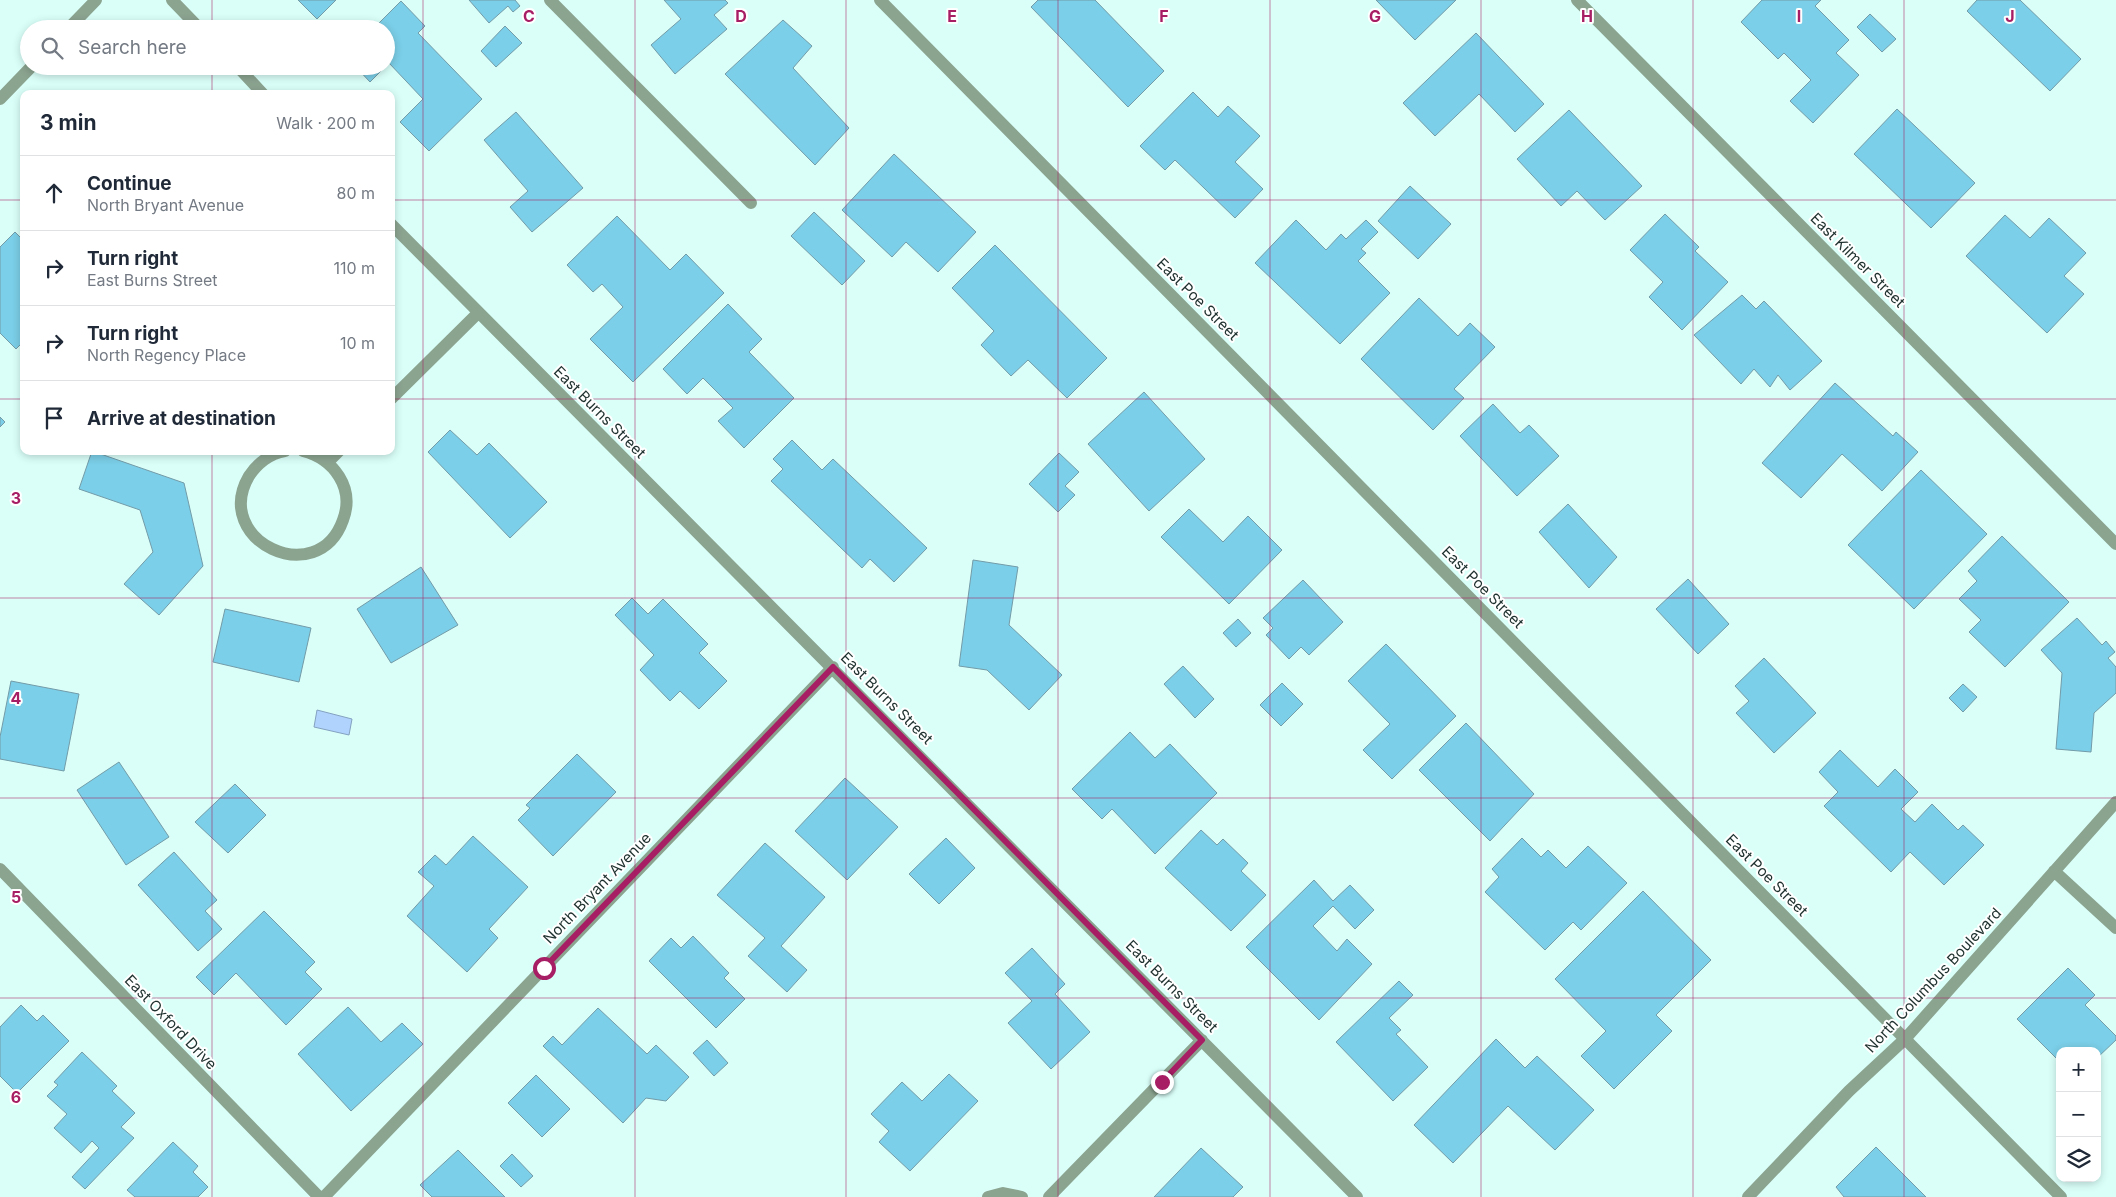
<!DOCTYPE html>
<meta charset="utf-8">
<style>
:root{--surface:#fff;--page:#f6f6f7;--text:#1f2937;--muted:#747a83;--line:#e0e1e3}
body{margin:0;font-family:Inter,sans-serif;background:var(--page);color:var(--text)}
.controls{position:absolute;right:15px;bottom:15px;display:grid;overflow:hidden;border-radius:10px;box-shadow:0 2px 8px #0003}
.controls button{width:45px;height:45px;display:grid;place-items:center;padding:0;border:0;border-bottom:1px solid var(--line);background:var(--surface);color:var(--text);font:25px sans-serif}
.stop{position:absolute;width:15px;height:15px;margin:-11px;border:4px solid #a71e64;border-radius:50%;background:#fff}
.stop.end{background:#a71e64;border-color:#fff;box-shadow:0 1px 5px #0008}
.list{margin:0;padding:0;list-style:none}
h2{display:flex;justify-content:space-between;align-items:center;height:65px;margin:0;padding:0 20px;font-size:21px}
h2 small{font-size:16px;font-weight:400;color:var(--muted)}
.list li{display:grid;grid-template-columns:32px 1fr auto;gap:15px;align-items:center;box-sizing:border-box;height:75px;padding:0 20px;border-top:1px solid var(--line)}
.list b{display:block;font-size:19px;white-space:nowrap}
.list p{margin:0;font-size:16px;white-space:nowrap;color:var(--muted)}
.list em{font-size:16px;font-style:normal;color:var(--muted)}
.icon{flex:none;width:28px;height:28px;fill:none;stroke:currentColor;stroke-width:2;stroke-linecap:round;stroke-linejoin:round}
.map{position:relative;flex:none;width:2116px;height:1197px;overflow:hidden}
.search{position:absolute;background:var(--surface);box-shadow:0 2px 8px #0003;left:20px;top:20px;width:375px;height:55px;display:flex;align-items:center;gap:12px;box-sizing:border-box;padding:0 18px;border-radius:28px;color:var(--muted);font-size:19px}
.panel{position:absolute;background:var(--surface);box-shadow:0 2px 8px #0003;left:20px;top:90px;width:375px;height:365px;border-radius:10px}
.map>svg:first-child{display:block}
.water{fill:#b0d3fe;stroke:#84a2c0}
.building{fill:#7bcfe8;stroke:#739ba8}
.lines{fill:none;stroke-linecap:round;stroke-linejoin:round}
.minor{stroke:#8ba490;stroke-width:12}
.route{stroke:#a71e64;stroke-width:6}
.grid{fill:none;stroke:#a71e64;stroke-width:1;stroke-opacity:0.55}
.labels{text-anchor:middle;dominant-baseline:central;stroke-width:4;stroke-linejoin:round;paint-order:stroke}
.street-label{font-size:15px;fill:#1f312e;stroke:#fff}
.grid-label{font-size:16px;text-anchor:middle;font-weight:bold;fill:#a71e64;stroke:#fff;stroke-width:4;stroke-linejoin:round;paint-order:stroke}
</style>
<div class="map">
<svg width="2116" height="1197" viewBox="0 0 2116 1197">
<rect width="100%" height="100%" fill="#dafff9"/>
<path class="water" d="M317,710L352,719L349,735L314,727Z"/>
<path class="building" d="M298,0H336L317,19Z
M469,0H515L520,6L513,12L508,6L489,23Z
M664,0H725L728,3L714,15L727,29L675,74L651,45L681,19Z
M1038,0H1095L1164,71L1128,107L1031,7Z
M1376,0H1456L1415,40Z
M1762,0H1821L1815,6L1849,40L1836,53L1859,75L1813,123L1790,101L1811,80L1784,53L1778,59L1741,22Z
M1977,0H2020L2081,59L2050,91L1967,11Z
M401,1L425,26L418,33L482,99L429,151L400,122L423,99L389,63L386,66V29H373Z
M1870,14L1896,39L1882,52L1857,27Z
M783,20L812,46L793,68L849,128L815,165L725,74Z
M505,26L522,43L496,67L481,51Z
M1476,33L1544,104L1515,132L1479,94L1435,136L1403,103Z
M355,66H386L370,82Z
M1193,92L1218,117L1228,106L1260,136L1235,162L1263,189L1235,218L1175,160L1165,170L1140,146Z
M1897,109L1975,183L1931,228L1854,154Z
M1569,110L1642,186L1605,220L1577,191L1561,206L1517,159Z
M516,112L583,188L532,232L510,207L528,191L484,140Z
M894,154L976,232L938,272L906,242L892,257L842,210Z
M1410,186L1451,224L1418,259L1378,221Z
M814,212L865,261L842,285L791,236Z
M1665,214L1699,247L1695,251L1728,282L1682,330L1649,297L1663,282L1630,250Z
M2005,215L2030,238L2049,218L2086,253L2064,276L2084,294L2047,333L1966,256Z
M617,216L670,270L686,254L724,293L633,382L590,339L623,307L602,284L593,292L567,265Z
M1296,220L1326,250L1341,234L1346,239L1366,220L1378,232L1361,249L1366,253L1358,261L1390,293L1340,344L1255,263Z
M15,232L24,241V341L16,349L0,333V247Z
M995,245L1107,358L1067,398L1028,360L1011,376L981,345L994,331L952,288Z
M1742,295L1756,309L1764,301L1822,361L1790,390L1778,375L1770,387L1754,369L1741,384L1694,335Z
M1419,298L1458,336L1470,323L1495,347L1454,389L1464,398L1433,430L1361,359Z
M728,304L762,339L749,352L794,398L744,448L718,421L733,408L703,378L687,394L663,369Z
M1835,383L1893,436L1896,432L1918,452L1882,491L1842,454L1801,498L1762,463Z
M1144,392L1205,459L1149,511L1088,444Z
M1493,404L1520,433L1529,425L1559,456L1517,496L1460,436Z
M0,417L5,422L0,427Z
M450,430L477,455L489,443L547,502L510,538L428,452Z
M792,440L822,470L833,459L927,548L894,582L870,559L862,568L771,481L783,469L773,459Z
M92,451L184,483L203,566L159,615L124,584L153,552L140,510L79,489Z
M1059,453L1079,472L1065,486L1075,495L1058,512L1029,484Z
M1921,470L1987,534L1914,609L1848,545Z
M1568,504L1617,557L1589,588L1539,532Z
M1189,509L1223,542L1248,516L1282,550L1229,604L1161,537Z
M2002,536L2069,602L2005,667L1969,632L1981,620L1959,599L1977,581L1968,571Z
M973,560L1018,567L1009,625L1062,675L1029,710L987,670L959,666Z
M421,567L458,625L391,663L357,609Z
M1688,579L1729,624L1698,654L1656,609Z
M1303,580L1343,622L1309,655L1301,647L1289,659L1266,635L1273,628L1263,618Z
M632,598L648,614L663,599L708,644L699,653L727,681L699,709L680,691L670,701L640,670L654,655L615,615Z
M225,609L311,628L299,682L213,662Z
M2077,618L2102,645L2106,641L2115,652L2108,658L2116,667V693L2094,713L2091,752L2056,749L2062,673L2041,650Z
M1238,619L1251,633L1236,647L1223,633Z
M1386,644L1456,716L1392,779L1363,750L1390,724L1348,681Z
M1764,658L1816,713L1774,753L1736,713L1749,701L1735,686Z
M1183,666L1214,699L1195,718L1164,684Z
M11,681L79,694L64,771L0,759V737Z
M1282,683L1303,704L1281,726L1260,705Z
M1963,684L1977,697L1963,712L1949,698Z
M1466,723L1534,794L1490,841L1419,770Z
M1130,732L1155,758L1170,744L1217,793L1155,854L1112,809L1102,819L1072,789Z
M1840,750L1878,787L1895,769L1918,792L1901,809L1915,822L1932,804L1958,830L1963,825L1984,845L1944,885L1910,852L1891,872L1824,806L1838,792L1819,772Z
M577,754L616,792L553,856L518,820L530,808L526,805Z
M119,762L169,837L126,865L77,790Z
M845,778L898,827L847,880L795,831Z
M235,784L266,815L228,853L195,822Z
M1201,830L1217,845L1223,839L1248,863L1241,871L1266,895L1231,931L1165,868Z
M473,836L528,887L489,929L498,938L467,972L407,916L434,886L418,872L435,855L446,865Z
M946,838L975,868L939,904L909,874Z
M1522,838L1541,857L1548,850L1566,868L1588,846L1627,883L1581,930L1573,922L1545,950L1485,892L1499,877L1492,869Z
M765,843L825,897L781,946L807,970L787,992L748,956L765,938L717,895Z
M174,852L217,900L205,911L222,929L198,951L138,885Z
M1314,880L1333,901L1350,885L1374,910L1355,929L1333,906L1313,926L1337,951L1347,939L1372,964L1319,1020L1246,947Z
M1643,891L1711,960L1656,1015L1672,1031L1614,1089L1581,1056L1606,1031L1555,979Z
M264,911L315,962L305,972L322,989L286,1025L236,973L214,995L196,977Z
M693,936L729,973L724,978L745,999L716,1028L649,961L671,938L681,948Z
M1032,948L1065,984L1055,994L1090,1032L1051,1069L1008,1023L1032,1001L1005,973Z
M2068,968L2095,995L2085,1005L2116,1036V1040L2097,1058V1051H2060V1062L2017,1019Z
M1399,981L1413,995L1389,1018L1401,1030L1396,1034L1428,1067L1393,1101L1336,1042Z
M21,1005L37,1021L43,1015L69,1041L17,1093L0,1076V1027Z
M348,1007L381,1042L402,1023L423,1044L351,1111L298,1054Z
M598,1008L647,1054L656,1045L689,1077L666,1101L646,1098L623,1123L543,1046L553,1036L562,1045Z
M1496,1039L1525,1068L1537,1056L1594,1110L1555,1150L1508,1106L1453,1163L1414,1125Z
M707,1040L728,1063L714,1076L693,1053Z
M82,1052L117,1086L112,1091L135,1113L121,1127L134,1138L85,1189L72,1177L99,1148L92,1141L81,1153L54,1128L67,1114L47,1096L58,1085L54,1082Z
M949,1074L978,1101L910,1171L879,1142L889,1131L871,1114L902,1082L922,1101Z
M536,1075L570,1109L542,1137L508,1103Z
M173,1142L198,1166L193,1172L208,1187L198,1197H135L127,1190Z
M1876,1147L1926,1197H1844L1836,1187Z
M1201,1148L1243,1187L1233,1197H1154Z
M458,1150L505,1197H432L420,1185Z
M512,1154L533,1176L521,1187L500,1166Z"/>
<g class="lines">
<path class="minor" d="M172,0L200,29
M550,0L751,203
M880,0L2061,1197
M1577,0L2116,544
M68,29L96,0
M237,66L263,94
M0,99L32,66
M391,224L1357,1197
M391,399L478,313
M285,451C270,453 257,464 249,476C211,541 318,591 343,520C355,488 334,459 303,451
M328,462L339,451
M0,869L319,1197
M2054,871L2116,928
M324,1197L833,667
M988,1197L1003,1193L1022,1197
M1049,1197L1202,1040
M1748,1197L1849,1091L1905,1039L2116,802"/>
</g>
<g class="lines">
<path class="route" d="M544,968L833,667L1202,1040L1162,1082"/>
</g>
<path class="grid" d="M212,0V29M423,0V1197M635,0V1197M846,0V1197M1058,0V1197M1270,0V1197M1481,0V1197M1693,0V1197M1904,0V1197M212,66V94M0,200H24M391,200H2116M0,399H24M391,399H2116M212,451V1197M0,598H2116M0,798H2116M0,998H2116"/>
<g class="labels">
<g class="street-label">
<text transform="translate(1858 260) rotate(45)">East Kilmer Street</text>
<text transform="translate(1198 299) rotate(45)">East Poe Street</text>
<text transform="translate(600 412) rotate(45)">East Burns Street</text>
<text transform="translate(1483 587) rotate(45)">East Poe Street</text>
<text transform="translate(887 698) rotate(45)">East Burns Street</text>
<text transform="translate(1767 875) rotate(45)">East Poe Street</text>
<text transform="translate(597 888) rotate(-46)">North Bryant Avenue</text>
<text transform="translate(1933 980) rotate(-47)">North Columbus Boulevard</text>
<text transform="translate(1172 986) rotate(45)">East Burns Street</text>
<text transform="translate(171 1022) rotate(46)">East Oxford Drive</text>
</g>
</g>
<g class="grid-label">
<text x="529" y="22">C</text>
<text x="741" y="22">D</text>
<text x="952" y="22">E</text>
<text x="1164" y="22">F</text>
<text x="1375" y="22">G</text>
<text x="1587" y="22">H</text>
<text x="1799" y="22">I</text>
<text x="2010" y="22">J</text>
<text x="16" y="504">3</text>
<text x="16" y="704">4</text>
<text x="16" y="903">5</text>
<text x="16" y="1103">6</text>
</g>
</svg>
<div class="controls">
<button>+</button>
<button>−</button>
<button><svg class="icon" aria-label="layers" viewBox="0 0 24 24"><path d="M12 4l9 5-9 5-9-5zM3 14l9 5 9-5"/></svg></button>
</div>
<div class="stop" style="left:544px;top:968px"></div>
<div class="stop end" style="left:1162px;top:1082px"></div>
<div class="search"><svg class="icon" aria-label="search" viewBox="0 0 24 24"><circle cx="10" cy="10" r="6"/><path d="M15 15l6 6"/></svg>Search here</div>
<section class="panel">
<h2>3 min<small>Walk · 200 m</small></h2>
<ul class="list">
<li><svg class="icon" aria-label="ahead" viewBox="0 0 24 24"><path d="M12 20V5M6 11l6-6 6 6"/></svg><div><b>Continue</b><p>North Bryant Avenue</p></div><em>80 m</em></li>
<li><svg class="icon" aria-label="right" viewBox="0 0 24 24"><path d="M7 20v-9h11M14 6l5 5-5 5"/></svg><div><b>Turn right</b><p>East Burns Street</p></div><em>110 m</em></li>
<li><svg class="icon" aria-label="right" viewBox="0 0 24 24"><path d="M7 20v-9h11M14 6l5 5-5 5"/></svg><div><b>Turn right</b><p>North Regency Place</p></div><em>10 m</em></li>
<li><svg class="icon" aria-label="arrive" viewBox="0 0 24 24"><path d="M6 21V4h12l-3 4 3 4H6"/></svg><div><b>Arrive at destination</b></div></li>
</ul>
</section>
</div>
